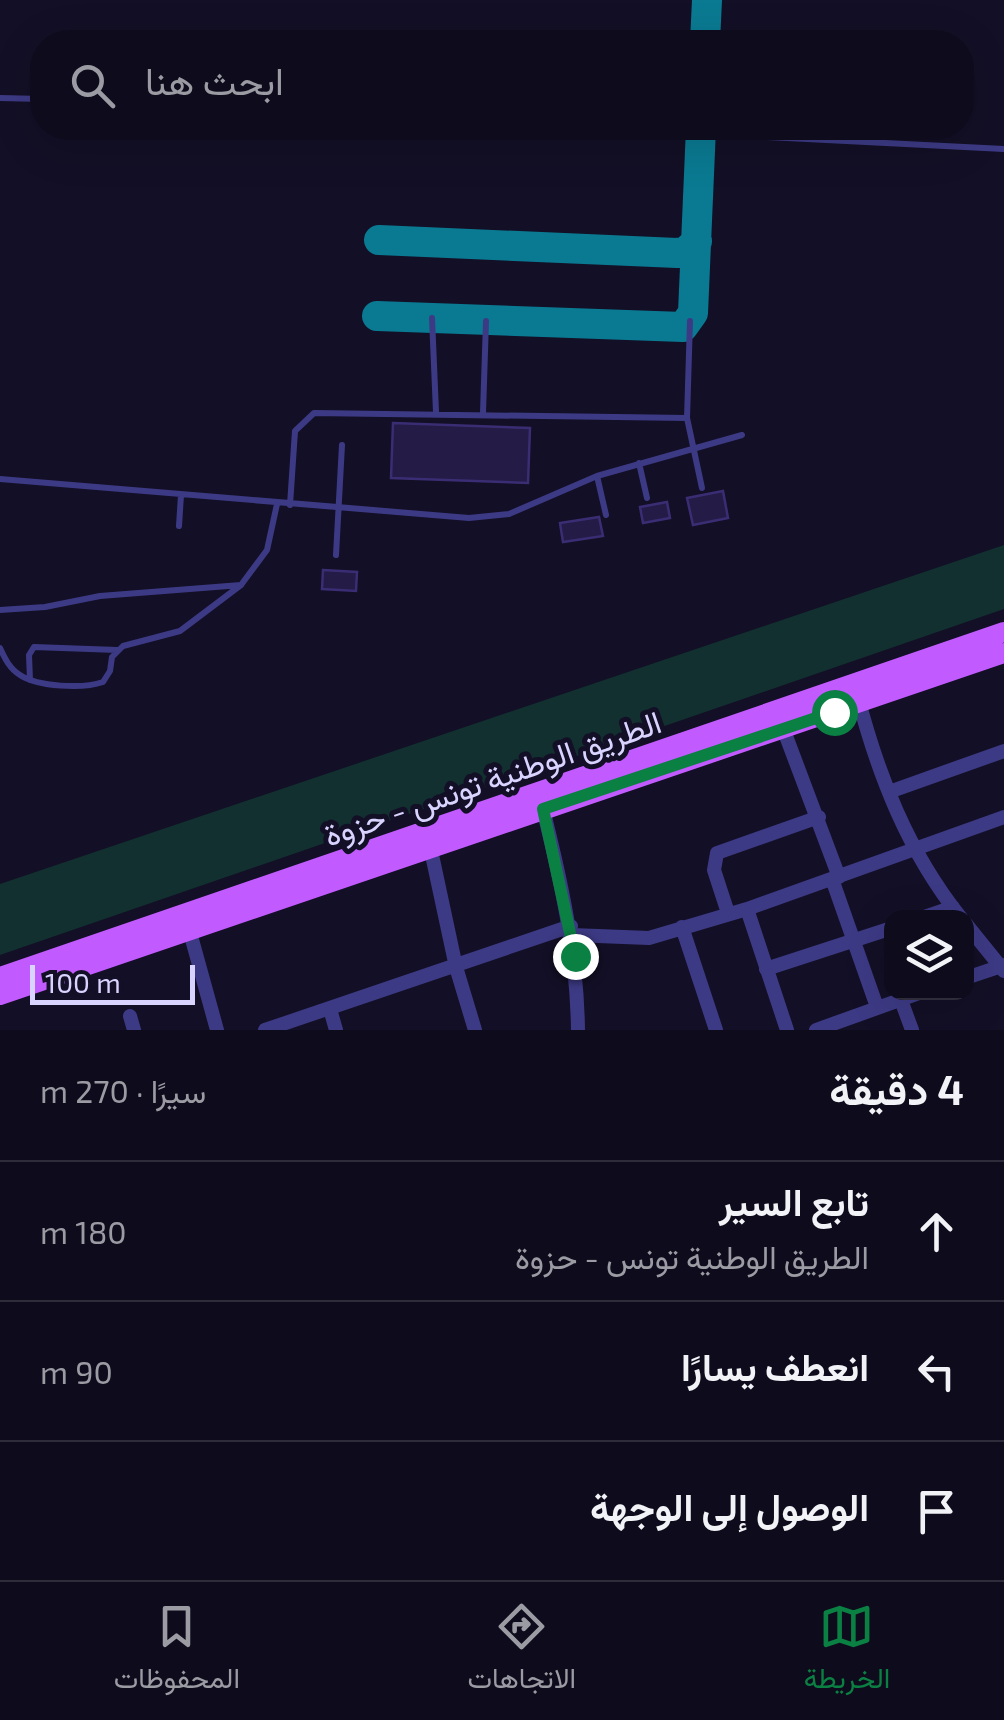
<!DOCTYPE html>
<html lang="ar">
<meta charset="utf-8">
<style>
:root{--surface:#0e0b1c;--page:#1c1929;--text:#f1f3f6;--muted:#9b9ba3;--line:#2e2b3b;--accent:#0b8043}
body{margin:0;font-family:"Exo 2",Vazirmatn,sans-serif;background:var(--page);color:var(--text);direction:rtl}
.controls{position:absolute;right:30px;bottom:30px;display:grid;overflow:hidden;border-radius:20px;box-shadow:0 10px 40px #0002}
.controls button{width:90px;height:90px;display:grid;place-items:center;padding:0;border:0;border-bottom:2px solid var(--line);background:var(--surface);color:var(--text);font:50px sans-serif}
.scale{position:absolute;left:30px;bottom:25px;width:165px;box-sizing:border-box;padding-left:10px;border:5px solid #d9d4ff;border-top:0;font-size:28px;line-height:35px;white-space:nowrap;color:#d9d4ff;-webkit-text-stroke:8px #130f26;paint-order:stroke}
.stop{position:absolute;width:30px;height:30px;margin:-22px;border:8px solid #0b8043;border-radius:50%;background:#fff}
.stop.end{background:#0b8043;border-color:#fff;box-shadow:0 2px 10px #0008}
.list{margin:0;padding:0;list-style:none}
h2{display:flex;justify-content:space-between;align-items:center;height:130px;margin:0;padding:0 40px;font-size:42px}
h2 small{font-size:32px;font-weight:400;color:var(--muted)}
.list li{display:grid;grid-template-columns:65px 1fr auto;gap:30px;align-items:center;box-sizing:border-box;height:140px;padding:0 40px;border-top:2px solid var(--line)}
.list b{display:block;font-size:38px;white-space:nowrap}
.list p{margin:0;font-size:32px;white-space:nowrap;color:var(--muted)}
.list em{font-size:32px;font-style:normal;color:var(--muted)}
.icon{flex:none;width:55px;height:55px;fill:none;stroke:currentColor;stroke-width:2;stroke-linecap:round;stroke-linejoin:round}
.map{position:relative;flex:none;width:1004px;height:1030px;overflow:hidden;direction:ltr}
.search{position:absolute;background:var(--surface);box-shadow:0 10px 40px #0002;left:30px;right:30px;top:30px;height:110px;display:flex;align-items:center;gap:25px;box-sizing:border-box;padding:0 35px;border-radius:40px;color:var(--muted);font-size:38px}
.sheet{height:550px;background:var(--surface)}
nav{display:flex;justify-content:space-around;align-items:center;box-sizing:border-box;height:140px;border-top:2px solid var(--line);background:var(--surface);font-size:28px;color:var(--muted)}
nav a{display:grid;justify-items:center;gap:5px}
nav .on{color:var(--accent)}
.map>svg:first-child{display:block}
.green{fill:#12302f}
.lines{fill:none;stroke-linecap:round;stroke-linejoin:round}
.taxiway{stroke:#0a7a92;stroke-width:30}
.building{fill:#241b47;stroke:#3b2d73;stroke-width:2.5}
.lane{stroke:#3d3a85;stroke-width:6}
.street{stroke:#3d3a85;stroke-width:14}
.primary{stroke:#c25bff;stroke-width:20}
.route{stroke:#0b8043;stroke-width:12}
.labels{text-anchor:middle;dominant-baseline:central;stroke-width:10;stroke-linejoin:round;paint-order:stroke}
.street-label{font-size:32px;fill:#d9d4ff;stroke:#130f26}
</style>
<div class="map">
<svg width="1004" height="1030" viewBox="0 0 1004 1030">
<rect width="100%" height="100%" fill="#130f26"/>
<path class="green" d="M1004,545V609L0,955V884Z"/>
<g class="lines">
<path class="taxiway" d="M705,42L707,0
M379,240L677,253L685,252L697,241
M377,316L683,327L693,313L701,128"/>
</g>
<path class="building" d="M393,423L530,428L528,483L391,478Z
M723,491L728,518L693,525L687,498Z
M667,502L670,518L643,523L640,507Z
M599,517L603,536L563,542L560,523Z
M323,570L357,572L356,591L322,589Z"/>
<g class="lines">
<path class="lane" d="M0,98L42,99
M703,128L726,135L1004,149
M432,318L436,412
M690,321L687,418L702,488
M483,413L486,321
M639,463L647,498
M597,476L606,515
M0,479L469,518L509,514L597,476L742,435
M290,505L295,431L314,413L687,418
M179,526L181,495
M336,555L342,445
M0,610L45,607L100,596L241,585
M0,648C5,659 10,669 20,675C38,687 83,689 103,682L110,671L112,657L123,646L180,631L241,585L267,550L277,504
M30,680L29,655L34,647L117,650"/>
<path class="street" d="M857,694C878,775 908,852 961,918
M783,728L839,877
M889,792L1004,751
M542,805C561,880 577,953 578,1030
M429,841L456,967L475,1030
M832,879L877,1007
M747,909L787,1030
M728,913L714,870L717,853L819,817
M921,918L953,907
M966,924L1004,971
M188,925L217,1030
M682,927L716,1030
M572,935L649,938L747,909L1004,817
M766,969L892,928
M966,978L1004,965
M901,1000L912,1030
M330,1009L336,1030
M130,1016L134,1030
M265,1030L571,926
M816,1030L922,992"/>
<path class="primary" d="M0,977L1004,632
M0,995L1004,653"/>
</g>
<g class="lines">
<path class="route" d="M575,956L543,809L834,712"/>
</g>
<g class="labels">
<g class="street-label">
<text transform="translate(492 777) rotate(-19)">الطريق الوطنية تونس - حزوة</text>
</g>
</g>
</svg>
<div class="controls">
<button><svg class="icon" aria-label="layers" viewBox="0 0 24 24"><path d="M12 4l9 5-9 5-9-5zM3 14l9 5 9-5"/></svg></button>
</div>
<div class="scale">100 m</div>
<div class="stop" style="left:834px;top:712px"></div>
<div class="stop end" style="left:575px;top:956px"></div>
<div class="search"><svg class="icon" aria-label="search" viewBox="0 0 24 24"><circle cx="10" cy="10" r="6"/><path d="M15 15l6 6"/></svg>ابحث هنا</div>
</div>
<section class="sheet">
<h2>4 دقيقة<small>سيرًا · 270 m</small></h2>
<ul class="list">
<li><svg class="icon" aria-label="ahead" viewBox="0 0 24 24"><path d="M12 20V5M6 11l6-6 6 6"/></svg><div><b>تابع السير</b><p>الطريق الوطنية تونس - حزوة</p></div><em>180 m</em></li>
<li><svg class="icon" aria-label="left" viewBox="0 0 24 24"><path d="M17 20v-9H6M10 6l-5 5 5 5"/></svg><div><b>انعطف يسارًا</b></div><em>90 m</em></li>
<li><svg class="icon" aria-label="arrive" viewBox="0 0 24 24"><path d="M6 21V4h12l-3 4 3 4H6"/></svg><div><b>الوصول إلى الوجهة</b></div></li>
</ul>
</section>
<nav>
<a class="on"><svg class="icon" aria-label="map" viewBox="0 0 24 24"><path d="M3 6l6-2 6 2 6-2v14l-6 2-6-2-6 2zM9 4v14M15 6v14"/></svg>الخريطة</a>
<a><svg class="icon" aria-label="directions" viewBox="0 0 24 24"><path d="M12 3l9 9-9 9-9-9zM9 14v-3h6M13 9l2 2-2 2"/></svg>الاتجاهات</a>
<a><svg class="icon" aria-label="saved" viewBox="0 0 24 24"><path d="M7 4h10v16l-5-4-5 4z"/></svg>المحفوظات</a>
</nav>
